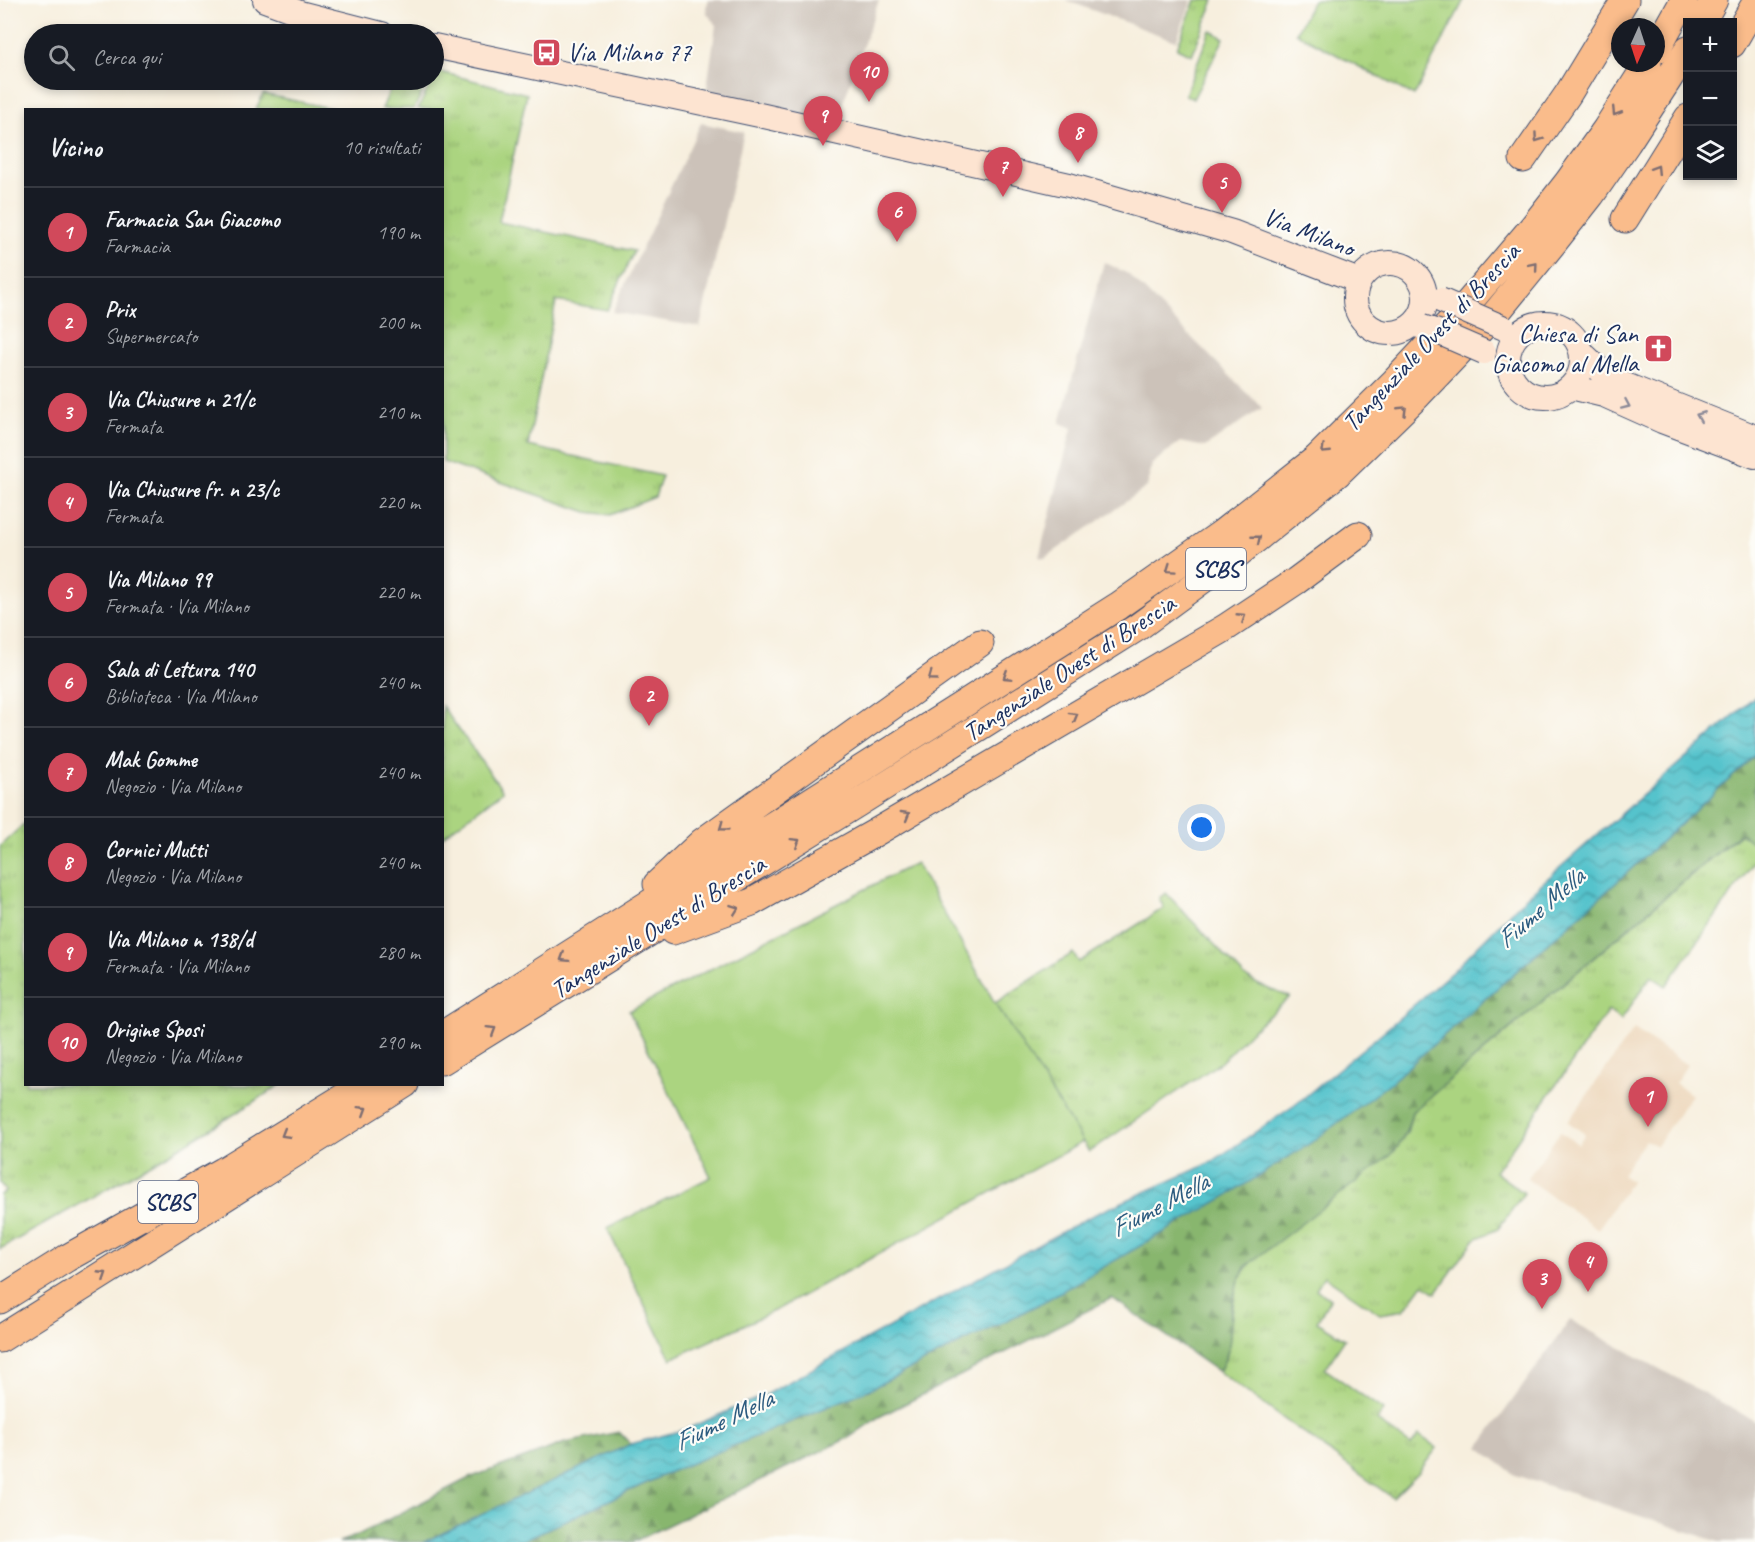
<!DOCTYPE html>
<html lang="it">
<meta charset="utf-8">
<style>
:root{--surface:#171b24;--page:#20242c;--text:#f1f3f6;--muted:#9ea1a6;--line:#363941;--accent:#d1495b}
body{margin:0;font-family:Caveat,sans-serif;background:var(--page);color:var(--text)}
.controls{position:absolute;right:18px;top:18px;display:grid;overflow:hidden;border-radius:0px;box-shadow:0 3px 9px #0003}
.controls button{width:54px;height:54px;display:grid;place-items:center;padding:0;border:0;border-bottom:2px solid var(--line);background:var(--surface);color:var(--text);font:30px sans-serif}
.compass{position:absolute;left:1611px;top:18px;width:54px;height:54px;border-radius:50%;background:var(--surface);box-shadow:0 3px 9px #0003;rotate:183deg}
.you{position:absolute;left:1202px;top:828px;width:21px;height:21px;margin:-15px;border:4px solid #fff;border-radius:50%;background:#1a73e8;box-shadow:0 0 0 9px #1a73e833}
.badge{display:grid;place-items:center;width:39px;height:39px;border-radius:50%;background:var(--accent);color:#fff;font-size:20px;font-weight:700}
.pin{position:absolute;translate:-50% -50px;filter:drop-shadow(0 2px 3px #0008)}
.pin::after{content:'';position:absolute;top:32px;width:21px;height:18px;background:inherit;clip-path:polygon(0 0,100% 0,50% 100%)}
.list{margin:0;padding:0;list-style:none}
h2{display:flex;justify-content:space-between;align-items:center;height:78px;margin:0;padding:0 24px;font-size:26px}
h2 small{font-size:20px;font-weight:400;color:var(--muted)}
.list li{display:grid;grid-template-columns:39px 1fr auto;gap:18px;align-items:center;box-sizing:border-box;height:90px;padding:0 24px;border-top:2px solid var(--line)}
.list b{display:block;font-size:22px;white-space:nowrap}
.list p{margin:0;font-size:20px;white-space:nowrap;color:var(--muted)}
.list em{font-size:20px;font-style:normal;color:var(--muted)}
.icon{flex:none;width:33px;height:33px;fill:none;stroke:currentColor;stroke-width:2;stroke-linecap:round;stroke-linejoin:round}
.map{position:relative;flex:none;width:1755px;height:1542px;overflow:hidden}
.search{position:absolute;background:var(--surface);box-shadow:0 3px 9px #0003;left:24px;top:24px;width:420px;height:66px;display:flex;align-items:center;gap:15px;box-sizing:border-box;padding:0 21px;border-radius:33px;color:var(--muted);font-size:22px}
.panel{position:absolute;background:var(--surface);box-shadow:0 3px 9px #0003;left:24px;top:108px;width:420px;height:978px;border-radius:0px}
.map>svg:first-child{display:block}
.built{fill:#edd7bb}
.industrial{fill:#ccc2b9}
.grass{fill:url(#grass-tufts);stroke:#63826f;stroke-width:1.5}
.forest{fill:url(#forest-firs);stroke:#527266;stroke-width:1.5}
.garden{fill:#abd480;stroke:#63826f;stroke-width:1.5}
.water{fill:url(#water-waves);stroke:#387995;stroke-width:1.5}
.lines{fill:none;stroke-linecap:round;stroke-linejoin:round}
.secondary-casing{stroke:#3c4c71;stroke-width:26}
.trunk-casing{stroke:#3c4c71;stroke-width:29}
.secondary{stroke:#fde4d1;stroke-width:24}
.trunk{stroke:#fabc8b;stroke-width:27}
.secondary-bridge-casing{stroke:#3c4c71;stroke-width:26;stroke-linecap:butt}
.secondary-bridge{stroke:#fde4d1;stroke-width:24}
.oneway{stroke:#7f6e72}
.oneway2{stroke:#8c8a98}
.labels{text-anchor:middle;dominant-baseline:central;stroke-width:4.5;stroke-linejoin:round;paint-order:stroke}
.shield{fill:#fdfcf7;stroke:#5f6c8c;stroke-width:1.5}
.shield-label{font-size:24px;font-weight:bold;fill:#1b2f5e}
.poi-label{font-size:26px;fill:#1b2f5e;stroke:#fdfcf7;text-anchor:start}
.street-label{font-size:26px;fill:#1b2f5e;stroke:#fdfcf7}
.water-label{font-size:27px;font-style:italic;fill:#2c5b7f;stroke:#fdfcf7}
</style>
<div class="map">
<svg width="1755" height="1542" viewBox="0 0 1755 1542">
<defs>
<pattern id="grass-tufts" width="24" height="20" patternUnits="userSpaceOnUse" patternTransform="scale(1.5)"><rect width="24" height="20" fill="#abd480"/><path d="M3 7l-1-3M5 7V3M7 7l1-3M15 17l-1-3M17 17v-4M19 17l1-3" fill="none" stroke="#93b671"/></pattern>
<pattern id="forest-firs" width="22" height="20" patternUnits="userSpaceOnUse" patternTransform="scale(1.5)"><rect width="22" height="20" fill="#88b66e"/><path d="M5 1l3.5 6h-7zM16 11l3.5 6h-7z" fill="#6e945e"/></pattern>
<pattern id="water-waves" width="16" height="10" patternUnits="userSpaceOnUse" patternTransform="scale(1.5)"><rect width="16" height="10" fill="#55c3cc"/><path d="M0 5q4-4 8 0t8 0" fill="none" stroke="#469fa9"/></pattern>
</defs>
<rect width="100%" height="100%" fill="#fdfcf7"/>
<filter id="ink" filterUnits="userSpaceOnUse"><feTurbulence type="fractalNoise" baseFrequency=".0167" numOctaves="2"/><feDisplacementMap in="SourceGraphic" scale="12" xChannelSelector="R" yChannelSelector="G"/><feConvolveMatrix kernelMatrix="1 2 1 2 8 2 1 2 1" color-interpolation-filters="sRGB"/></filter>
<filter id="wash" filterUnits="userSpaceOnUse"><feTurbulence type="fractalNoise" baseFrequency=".008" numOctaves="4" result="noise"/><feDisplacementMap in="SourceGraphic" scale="24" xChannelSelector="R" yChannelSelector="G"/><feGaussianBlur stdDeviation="1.35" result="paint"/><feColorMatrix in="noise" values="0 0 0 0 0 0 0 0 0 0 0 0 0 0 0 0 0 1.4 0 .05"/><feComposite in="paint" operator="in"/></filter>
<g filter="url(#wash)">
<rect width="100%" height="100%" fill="#f7efde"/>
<path class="built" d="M1634,1029L1687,1065L1675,1083L1691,1095L1656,1146L1646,1140L1628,1164L1622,1175L1631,1181L1598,1229L1527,1179L1560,1132L1578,1144L1585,1134L1568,1122Z"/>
<path class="industrial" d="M709,0H879L836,123L706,94L716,25L707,13L706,7Z
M1065,0H1192L1176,41Z
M701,123L744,132L700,327L612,312Z
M1104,262L1128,274L1262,408L1205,447L1180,442L1152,464L1147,487L1045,558L1039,557L1072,428L1060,423Z
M1570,1320L1755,1421V1542H1719L1515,1475L1479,1447Z"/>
<path class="grass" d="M1195,0H1214L1192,55L1177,48Z
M1313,0H1464L1414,96L1296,33Z
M1210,30L1224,38L1193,99L1185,95Z
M436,71L527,94L499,222L634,251L607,310L556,301L528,446L662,476L655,497L610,515L587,512L443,462L442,110L418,109L432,80H434Z
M394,80H428L414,109H382Z
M263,94L334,109H256Z
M442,706L503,791L443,836H442Z
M25,823L26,1084L280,1085L233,1115L160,1159L0,1249V1195L6,1191L0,1183V846Z
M1741,833L1755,844V861L1666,986L1651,976L1621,1020L1608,1011L1495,1172L1524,1193L1498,1229L1475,1239L1436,1293L1423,1284L1404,1310L1380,1314L1324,1276L1316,1289L1330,1299L1317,1322L1345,1339L1325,1369L1383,1410L1377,1421L1411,1445L1419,1435L1437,1448L1418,1473L1393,1498L1219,1372C1221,1366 1225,1361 1227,1355C1235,1320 1226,1284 1256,1257L1407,1133L1412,1112Z
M1166,893L1245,977L1259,985L1290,997L1250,1032L1221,1062L1089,1152L995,1003L1073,953L1079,962L1164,908L1159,898Z"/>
<path class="forest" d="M1755,756V844L1740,833L1412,1112C1407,1132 1404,1141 1390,1156L1246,1266C1238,1280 1233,1295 1231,1311C1230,1323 1231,1334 1229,1345C1228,1355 1223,1363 1219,1372L1112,1298L879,1417L850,1437L633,1542H519L670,1472L868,1390L1043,1302L1312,1142L1390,1083L1608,890Z
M619,1432L631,1444L424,1542H339L356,1536L469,1478L565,1443Z"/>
<path class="garden" d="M916,863L995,1003L1083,1142L778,1309L671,1359L607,1228L711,1177L629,1011Z"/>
<path class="water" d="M1755,697V756L1608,890L1390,1083L1312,1142L1225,1197L1043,1302L868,1390L670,1472L519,1542H424L631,1444L687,1429L765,1395L1089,1217L1210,1163L1295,1105L1390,1026L1454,970L1524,899Z"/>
</g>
<g filter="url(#ink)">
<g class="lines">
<defs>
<path id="secondary" d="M265,0L300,13L382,34
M434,46L764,116L1069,185L1232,232L1359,281
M1355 298a35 35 0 1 1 70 0a35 35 0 1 1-70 0Z
M1508 360a37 37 0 1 1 74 0a37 37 0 1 1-74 0Z
M1582,353L1601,371L1623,384L1755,437
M1571,387L1604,395L1662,421L1755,456"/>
<path id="trunk" d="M1702,22L1714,0
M1732,44L1755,4
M1656,50L1684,0
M1523,159L1568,94L1625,0
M1625,219L1688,118
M657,884L702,842L980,643
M673,931L752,902L873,834L1225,628L1296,581L1358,535
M442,1035L1118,606L1222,533L1316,459L1395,381L1469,302L1532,228L1568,182L1606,129L1648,63
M442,1061L858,803L1138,627L1240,552L1337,474L1418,395L1496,313L1554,242L1591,195L1627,143L1688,49
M0,1300L67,1258L223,1171L365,1084
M0,1339L405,1084"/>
</defs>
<use href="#secondary" class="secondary-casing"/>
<use href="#trunk" class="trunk-casing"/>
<use href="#secondary" class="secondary"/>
<use href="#trunk" class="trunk"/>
<defs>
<path id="secondary-bridge" d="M1440,300L1504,328
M1422,327L1438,332L1484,352"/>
</defs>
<use href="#secondary-bridge" class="secondary-bridge-casing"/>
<use href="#secondary-bridge" class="secondary-bridge"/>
</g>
<defs><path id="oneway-chevron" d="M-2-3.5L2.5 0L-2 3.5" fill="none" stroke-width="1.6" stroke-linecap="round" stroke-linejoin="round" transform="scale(1.5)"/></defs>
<g class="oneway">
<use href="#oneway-chevron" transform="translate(1616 112) rotate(122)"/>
<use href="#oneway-chevron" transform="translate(1538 138) rotate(125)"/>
<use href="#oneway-chevron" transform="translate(1656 169) rotate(-58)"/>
<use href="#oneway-chevron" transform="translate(1534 266) rotate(-50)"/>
<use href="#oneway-chevron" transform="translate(1403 410) rotate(-44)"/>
<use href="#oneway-chevron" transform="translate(1325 450) rotate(136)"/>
<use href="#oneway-chevron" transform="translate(1257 539) rotate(-39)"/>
<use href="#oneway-chevron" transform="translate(1170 569) rotate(145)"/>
<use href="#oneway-chevron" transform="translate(1242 617) rotate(-33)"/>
<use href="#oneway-chevron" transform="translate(1007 676) rotate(148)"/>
<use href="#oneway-chevron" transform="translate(932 677) rotate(144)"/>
<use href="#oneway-chevron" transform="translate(1074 716) rotate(-30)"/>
<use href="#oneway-chevron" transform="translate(906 815) rotate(-30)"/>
<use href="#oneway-chevron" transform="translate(723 827) rotate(144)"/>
<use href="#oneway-chevron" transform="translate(796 842) rotate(-32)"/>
<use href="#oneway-chevron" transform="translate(735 909) rotate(-20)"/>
<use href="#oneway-chevron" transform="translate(564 958) rotate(148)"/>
<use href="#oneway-chevron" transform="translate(492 1030) rotate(-32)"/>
<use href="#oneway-chevron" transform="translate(363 1110) rotate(-32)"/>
<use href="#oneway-chevron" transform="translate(285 1134) rotate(149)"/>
<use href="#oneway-chevron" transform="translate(103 1275) rotate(-33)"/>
</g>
<g class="oneway2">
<use href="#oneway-chevron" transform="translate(1626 405) rotate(24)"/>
<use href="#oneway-chevron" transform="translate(1700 416) rotate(-158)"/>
</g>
</g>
<defs>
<symbol id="bus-square" viewBox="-11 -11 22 22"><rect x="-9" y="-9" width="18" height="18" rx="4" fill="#d1495b" stroke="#fdfcf7"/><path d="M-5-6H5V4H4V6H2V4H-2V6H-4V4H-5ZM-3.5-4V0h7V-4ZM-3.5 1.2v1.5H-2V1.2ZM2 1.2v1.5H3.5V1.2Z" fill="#fff"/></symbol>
<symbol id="church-square" viewBox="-11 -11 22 22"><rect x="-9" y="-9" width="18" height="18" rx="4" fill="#d1495b" stroke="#fdfcf7"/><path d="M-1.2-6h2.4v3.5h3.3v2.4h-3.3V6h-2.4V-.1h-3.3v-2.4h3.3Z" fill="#fff"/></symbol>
</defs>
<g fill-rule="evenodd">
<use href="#bus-square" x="530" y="36" width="33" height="33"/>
<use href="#church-square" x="1642" y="332" width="33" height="33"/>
</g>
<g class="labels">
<g class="shield">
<rect x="1186" y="548" width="60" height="42" rx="4.5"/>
<rect x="138" y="1181" width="60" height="42" rx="4.5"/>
</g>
<g class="shield-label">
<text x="1216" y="569">SCBS</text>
<text x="168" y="1202">SCBS</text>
</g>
<g class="poi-label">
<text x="567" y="52">Via Milano 77</text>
<text x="1638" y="333" text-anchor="end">Chiesa di San<tspan x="1638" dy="30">Giacomo al Mella</tspan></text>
</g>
<g class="street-label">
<text transform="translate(1309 232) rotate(21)">Via Milano</text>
<text transform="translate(1431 337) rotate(-47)">Tangenziale Ovest di Brescia</text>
<text transform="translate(1069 668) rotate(-33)">Tangenziale Ovest di Brescia</text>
<text transform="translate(658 927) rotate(-32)">Tangenziale Ovest di Brescia</text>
</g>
<g class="water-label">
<text transform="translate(1540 908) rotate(-41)">Fiume Mella</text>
<text transform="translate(1159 1205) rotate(-28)">Fiume Mella</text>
<text transform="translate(723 1420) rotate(-26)">Fiume Mella</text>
</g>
</g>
</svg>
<div class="controls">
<button>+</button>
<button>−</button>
<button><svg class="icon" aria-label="layers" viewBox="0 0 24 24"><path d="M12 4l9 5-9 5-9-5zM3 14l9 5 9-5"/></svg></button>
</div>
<svg class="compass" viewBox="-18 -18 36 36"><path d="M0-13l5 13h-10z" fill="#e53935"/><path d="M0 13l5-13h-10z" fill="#9ea1a6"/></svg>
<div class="you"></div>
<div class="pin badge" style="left:1648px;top:1127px">1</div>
<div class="pin badge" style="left:649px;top:726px">2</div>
<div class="pin badge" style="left:1542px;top:1309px">3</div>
<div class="pin badge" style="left:1588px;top:1292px">4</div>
<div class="pin badge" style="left:1222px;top:213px">5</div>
<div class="pin badge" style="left:897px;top:242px">6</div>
<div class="pin badge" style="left:1003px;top:197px">7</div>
<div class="pin badge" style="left:1078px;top:163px">8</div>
<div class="pin badge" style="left:823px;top:146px">9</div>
<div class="pin badge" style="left:869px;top:102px">10</div>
<div class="search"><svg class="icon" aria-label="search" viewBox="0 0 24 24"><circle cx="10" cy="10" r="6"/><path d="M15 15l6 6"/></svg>Cerca qui</div>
<section class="panel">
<h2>Vicino<small>10 risultati</small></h2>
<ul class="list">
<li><span class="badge">1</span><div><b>Farmacia San Giacomo</b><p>Farmacia</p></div><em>190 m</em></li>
<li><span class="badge">2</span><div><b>Prix</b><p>Supermercato</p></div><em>200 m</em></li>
<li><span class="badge">3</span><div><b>Via Chiusure n 21/c</b><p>Fermata</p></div><em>210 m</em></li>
<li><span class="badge">4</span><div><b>Via Chiusure fr. n 23/c</b><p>Fermata</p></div><em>220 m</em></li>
<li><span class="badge">5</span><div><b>Via Milano 99</b><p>Fermata · Via Milano</p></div><em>220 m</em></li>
<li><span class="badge">6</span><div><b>Sala di Lettura 140</b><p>Biblioteca · Via Milano</p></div><em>240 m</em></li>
<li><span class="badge">7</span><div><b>Mak Gomme</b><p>Negozio · Via Milano</p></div><em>240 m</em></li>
<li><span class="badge">8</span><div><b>Cornici Mutti</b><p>Negozio · Via Milano</p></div><em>240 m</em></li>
<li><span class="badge">9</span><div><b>Via Milano n 138/d</b><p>Fermata · Via Milano</p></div><em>280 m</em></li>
<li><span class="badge">10</span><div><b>Origine Sposi</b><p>Negozio · Via Milano</p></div><em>290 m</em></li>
</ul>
</section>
</div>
